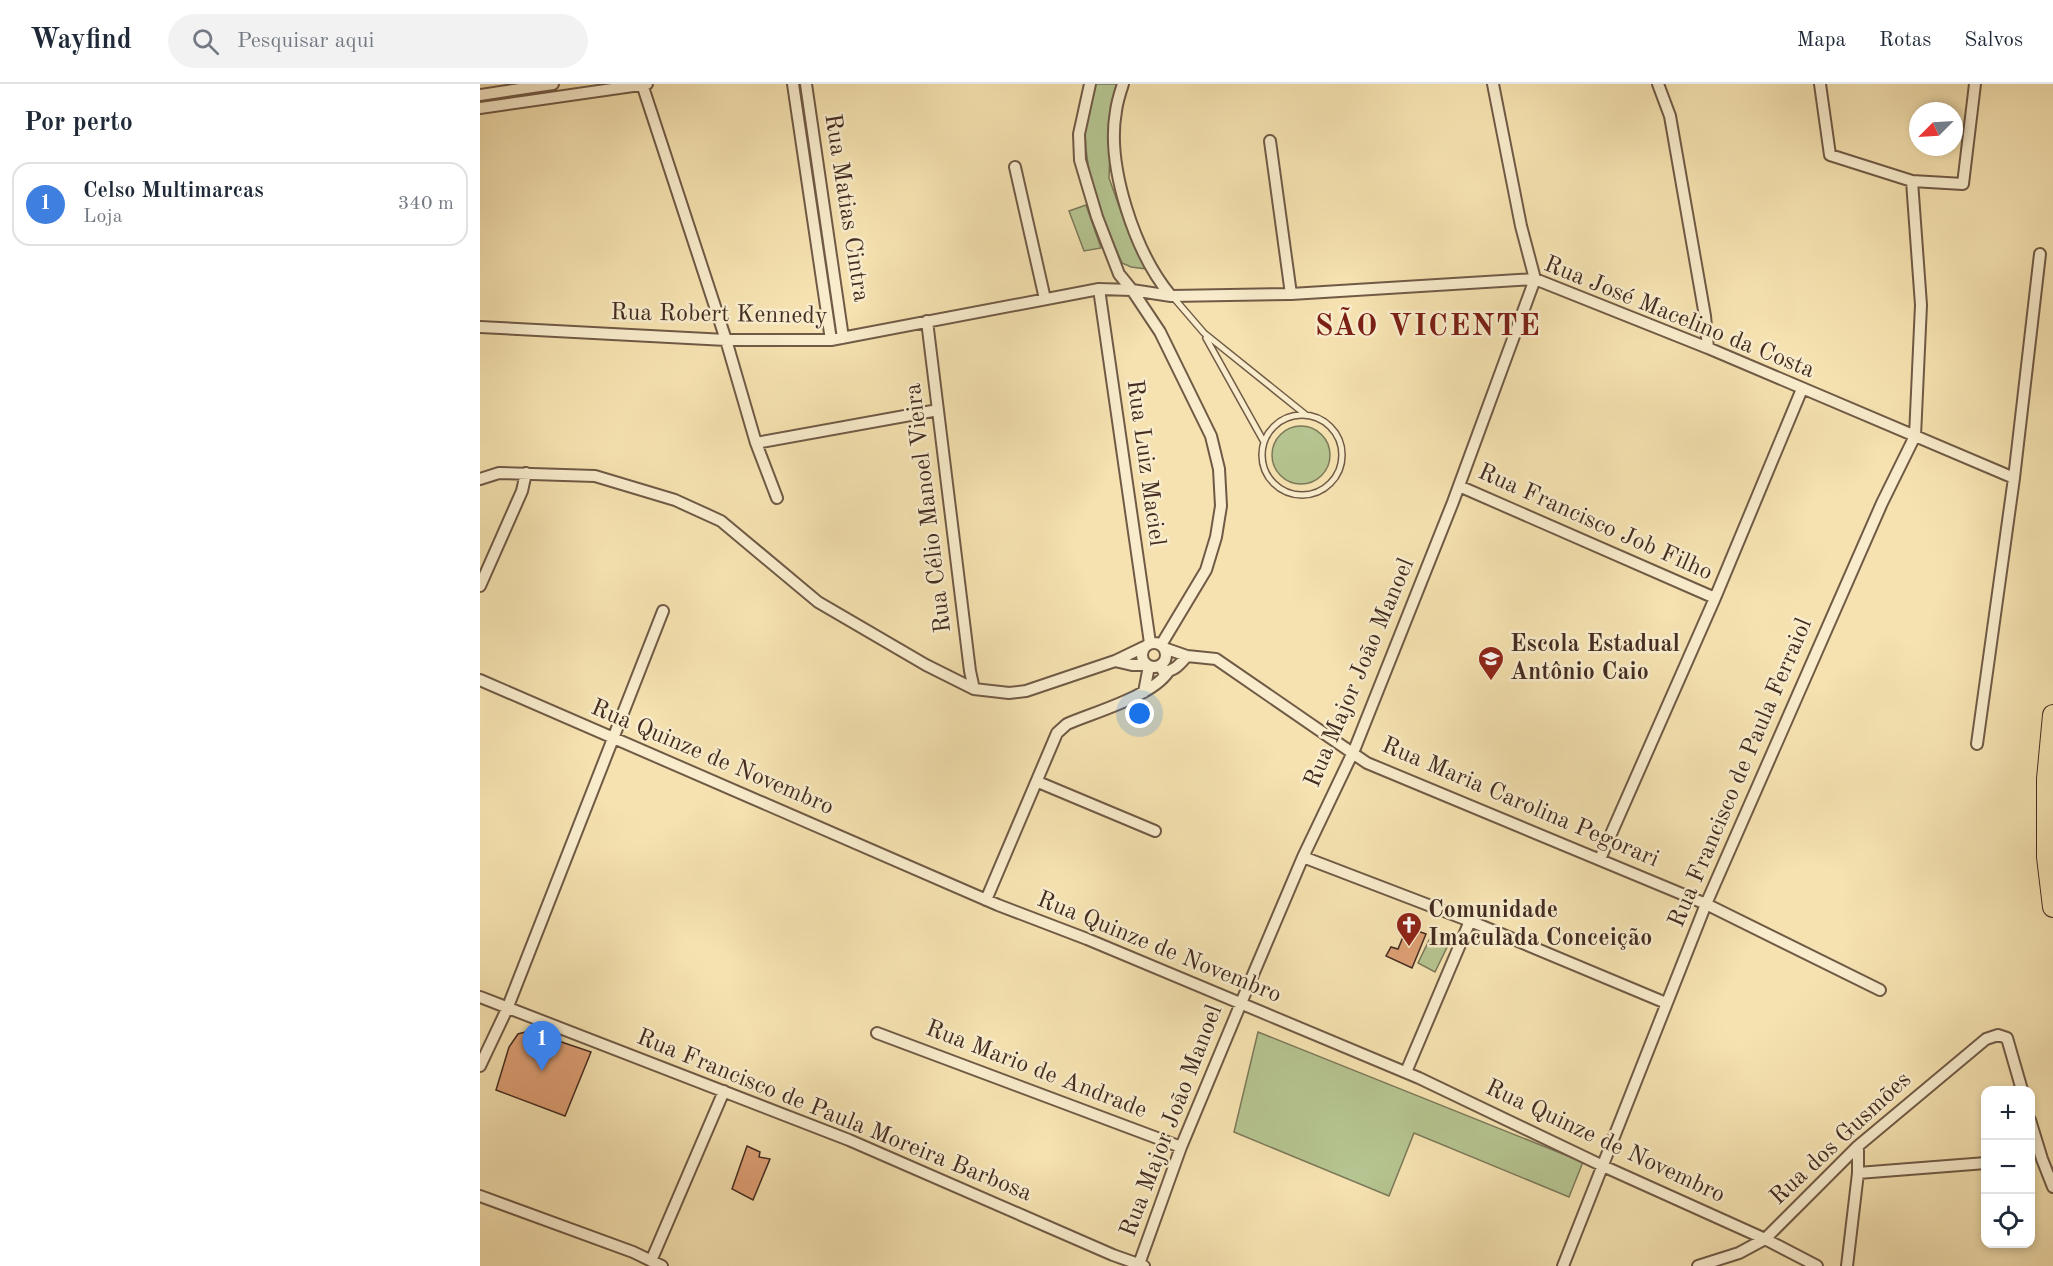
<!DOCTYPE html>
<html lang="pt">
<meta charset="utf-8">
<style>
:root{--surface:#fff;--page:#f2f2f3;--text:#1f2937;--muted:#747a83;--line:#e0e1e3;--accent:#2563eb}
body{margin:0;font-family:"Old Standard TT",serif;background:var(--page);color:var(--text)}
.controls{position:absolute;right:18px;bottom:18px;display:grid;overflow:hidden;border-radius:12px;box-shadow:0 3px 9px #0003}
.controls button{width:54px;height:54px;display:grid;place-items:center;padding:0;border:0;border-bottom:2px solid var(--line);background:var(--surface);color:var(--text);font:30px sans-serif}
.compass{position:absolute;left:1429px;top:18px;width:54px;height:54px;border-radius:50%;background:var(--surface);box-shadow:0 3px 9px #0003;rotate:246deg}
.you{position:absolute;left:660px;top:630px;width:21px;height:21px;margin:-15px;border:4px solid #fff;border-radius:50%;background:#1a73e8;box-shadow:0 0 0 9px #1a73e833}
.badge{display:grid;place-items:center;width:39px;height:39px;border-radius:50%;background:var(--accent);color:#fff;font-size:20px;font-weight:700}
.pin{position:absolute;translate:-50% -50px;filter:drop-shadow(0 2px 3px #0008)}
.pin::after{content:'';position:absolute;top:32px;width:21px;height:18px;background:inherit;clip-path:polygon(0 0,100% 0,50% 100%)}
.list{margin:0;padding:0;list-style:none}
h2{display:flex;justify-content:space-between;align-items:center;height:78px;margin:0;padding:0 24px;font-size:26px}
h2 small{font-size:20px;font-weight:400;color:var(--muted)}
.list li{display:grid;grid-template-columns:39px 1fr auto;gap:18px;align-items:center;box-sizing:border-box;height:84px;margin:0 12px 12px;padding:0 12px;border:2px solid var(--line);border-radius:18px}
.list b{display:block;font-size:22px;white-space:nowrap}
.list p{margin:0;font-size:20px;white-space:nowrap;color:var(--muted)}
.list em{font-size:20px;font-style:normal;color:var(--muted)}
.icon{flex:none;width:33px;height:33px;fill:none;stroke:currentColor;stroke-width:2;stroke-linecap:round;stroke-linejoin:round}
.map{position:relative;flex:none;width:1573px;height:1182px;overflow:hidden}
header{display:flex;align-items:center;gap:36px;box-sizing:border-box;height:84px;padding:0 30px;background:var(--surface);border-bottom:2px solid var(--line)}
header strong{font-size:28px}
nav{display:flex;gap:33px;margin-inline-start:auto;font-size:21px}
.search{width:420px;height:54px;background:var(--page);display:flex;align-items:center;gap:15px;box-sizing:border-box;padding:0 21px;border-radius:33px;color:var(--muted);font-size:22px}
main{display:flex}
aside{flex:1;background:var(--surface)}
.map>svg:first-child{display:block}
.green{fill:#b5c490;stroke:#7c7859;stroke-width:1.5}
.building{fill:#dd9f74;stroke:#442c22;stroke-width:1.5}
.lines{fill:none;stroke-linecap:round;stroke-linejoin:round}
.lane-casing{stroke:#705a46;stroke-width:8}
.street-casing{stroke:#705a46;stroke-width:14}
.highway-casing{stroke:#442c22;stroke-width:22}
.lane{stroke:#f8eccc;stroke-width:5}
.street{stroke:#f8eccc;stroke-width:10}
.highway{stroke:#f5e2b0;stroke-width:20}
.labels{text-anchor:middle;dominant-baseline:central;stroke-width:5;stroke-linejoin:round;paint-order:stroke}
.street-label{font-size:24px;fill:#442c22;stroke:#f8eccc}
.poi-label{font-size:24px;font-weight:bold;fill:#442c22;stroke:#f8eccc;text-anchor:start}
.district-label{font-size:30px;font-weight:bold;letter-spacing:1.5px;fill:#7a1f14;stroke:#f8eccc}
</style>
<header>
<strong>Wayfind</strong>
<div class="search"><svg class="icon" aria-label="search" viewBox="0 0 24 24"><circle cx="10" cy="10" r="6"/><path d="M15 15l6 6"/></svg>Pesquisar aqui</div>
<nav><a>Mapa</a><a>Rotas</a><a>Salvos</a></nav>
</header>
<main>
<aside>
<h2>Por perto<small></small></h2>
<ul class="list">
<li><span class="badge" style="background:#3f7fe0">1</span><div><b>Celso Multimarcas</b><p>Loja</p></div><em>340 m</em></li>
</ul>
</aside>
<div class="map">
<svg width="1573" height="1182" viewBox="0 0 1573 1182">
<rect width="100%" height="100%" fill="#f5e2b0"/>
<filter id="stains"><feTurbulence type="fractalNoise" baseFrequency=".00333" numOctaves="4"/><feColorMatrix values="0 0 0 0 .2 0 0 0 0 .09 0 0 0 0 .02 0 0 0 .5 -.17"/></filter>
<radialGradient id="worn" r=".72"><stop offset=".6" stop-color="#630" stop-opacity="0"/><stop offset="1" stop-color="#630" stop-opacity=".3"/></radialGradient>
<path class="green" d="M615,0H638L631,42L629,94L646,142L667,185L651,183L642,179C624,138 606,96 605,50C605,34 611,16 615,0Z
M606,121L621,164L604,167L589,127Z
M792 371a29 29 0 1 1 58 0a29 29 0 1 1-58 0Z
M954,846L971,855L955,888L938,879Z
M778,948L1103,1078L1089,1113L934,1049L909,1112L754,1048Z"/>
<path class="building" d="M927,843L946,850L932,884L906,872L911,863L918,865Z
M49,947L111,968L85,1032L16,1006L29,963L38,950Z
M267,1062L280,1068L279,1073L290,1075L273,1116L252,1105Z"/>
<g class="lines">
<defs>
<path id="lane" d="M693,213L724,249L826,331
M726,254L784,358
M782 371a40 40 0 1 1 80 0a40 40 0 1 1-80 0Z"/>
<path id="street" d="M162,0L246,256L276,359L297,414
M313,0L351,256
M326,0L363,254
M610,0L599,50L600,76L617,133L639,190L652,206L680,248L731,352L739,385L741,422L736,453L726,486L681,561
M643,0C640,9 637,18 636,27C626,82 655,169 691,212
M1178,0L1190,32L1225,232L1228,264
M1340,0L1350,71L1432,97L1483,100L1495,0
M0,11L73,0
M0,24L167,0
M790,57L811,210
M535,83L565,215
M619,205L670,559
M447,237L490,587L494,605
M0,243L246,256H351L619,205L652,206L691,212L811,210L1055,195L1228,264L1534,394
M276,359L458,326
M0,395L19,389L115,392L195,416L241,437L338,518L446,581L494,605L529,609L546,607L635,577L664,563
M979,402L1235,514
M0,502L42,407L46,389
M662 571a12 12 0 1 1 24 0a12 12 0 1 1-24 0Z
M684,564L707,572L736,575L887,679L1226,820L1400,906
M635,577L652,581H667
M683,587C694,588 700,580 707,572
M0,596L518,821L607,855L939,994L1123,1082L1285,1155L1337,1182
M664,608L669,582
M1497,660L1534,394L1560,170
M558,698L675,747
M823,773L990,837L1186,919
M1120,775L1235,514L1322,305
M506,816L577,649L587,640C615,628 672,612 688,588
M0,913L369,1056L633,1171L664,1182
M397,949L701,1063
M0,982L27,925L183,527
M926,988L990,837
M1550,1036L1562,1075L1573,1103
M1378,1089L1506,1079
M0,1112L153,1168L182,1182
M171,1177L244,1007
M659,1180L701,1063L761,919L823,773L875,664L973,418L1055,195L1041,142L1013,0
M1083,1182L1226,820L1402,419L1435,352L1441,221L1432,97
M1218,1182L1259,1169L1285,1155L1378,1062L1506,955L1518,951L1527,954L1542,1006
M1367,1182L1378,1089V1062"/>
<path id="highway" d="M1573,631L1567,695V773L1573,823"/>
</defs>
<use href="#lane" class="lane-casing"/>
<use href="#street" class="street-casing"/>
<use href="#highway" class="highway-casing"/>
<use href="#lane" class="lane"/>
<use href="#street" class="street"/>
<use href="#highway" class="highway"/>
</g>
<defs>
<symbol id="school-pin" viewBox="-11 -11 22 30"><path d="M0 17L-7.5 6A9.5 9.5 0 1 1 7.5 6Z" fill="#8f2418" stroke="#f8eccc"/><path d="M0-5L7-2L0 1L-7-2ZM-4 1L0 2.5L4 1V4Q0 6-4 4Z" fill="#fff"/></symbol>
<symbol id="church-pin" viewBox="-11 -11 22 30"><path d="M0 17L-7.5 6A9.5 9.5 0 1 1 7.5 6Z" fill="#8f2418" stroke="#f8eccc"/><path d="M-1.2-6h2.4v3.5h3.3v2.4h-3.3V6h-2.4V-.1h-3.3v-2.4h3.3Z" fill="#fff"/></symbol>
</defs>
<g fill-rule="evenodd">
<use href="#school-pin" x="996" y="560" width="30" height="40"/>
<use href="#church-pin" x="914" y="826" width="30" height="40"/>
</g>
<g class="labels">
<g class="street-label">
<text transform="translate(366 124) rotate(81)">Rua Matias Cintra</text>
<text transform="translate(239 231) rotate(1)">Rua Robert Kennedy</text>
<text transform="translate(1199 234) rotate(22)">Rua José Macelino da Costa</text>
<text transform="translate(665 379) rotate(82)">Rua Luiz Maciel</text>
<text transform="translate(449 424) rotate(-97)">Rua Célio Manoel Vieira</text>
<text transform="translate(1115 439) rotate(24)">Rua Francisco Job Filho</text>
<text transform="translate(880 589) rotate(-67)">Rua Major João Manoel</text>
<text transform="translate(232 674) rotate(23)">Rua Quinze de Novembro</text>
<text transform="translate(1261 689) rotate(-67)">Rua Francisco de Paula Ferraiol</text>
<text transform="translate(1040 719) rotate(23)">Rua Maria Carolina Pegorari</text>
<text transform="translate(679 864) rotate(22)">Rua Quinze de Novembro</text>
<text transform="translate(556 986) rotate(21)">Rua Mario de Andrade</text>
<text transform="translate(354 1032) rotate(22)">Rua Francisco de Paula Moreira Barbosa</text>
<text transform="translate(692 1037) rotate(-69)">Rua Major João Manoel</text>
<text transform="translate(1361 1055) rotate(-43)">Rua dos Gusmões</text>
<text transform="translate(1125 1058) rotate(25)">Rua Quinze de Novembro</text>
</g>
<g class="poi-label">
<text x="1030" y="561">Escola Estadual<tspan x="1030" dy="28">Antônio Caio</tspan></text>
<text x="948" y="827">Comunidade<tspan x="948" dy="28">Imaculada Conceição</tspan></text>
</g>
<g class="district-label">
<text x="948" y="243">SÃO VICENTE</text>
</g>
</g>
<rect width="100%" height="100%" filter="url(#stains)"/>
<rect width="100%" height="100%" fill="url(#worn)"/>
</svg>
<div class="controls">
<button>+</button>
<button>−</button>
<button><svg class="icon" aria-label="locate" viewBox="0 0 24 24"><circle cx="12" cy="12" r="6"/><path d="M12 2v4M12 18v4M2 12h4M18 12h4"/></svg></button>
</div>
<svg class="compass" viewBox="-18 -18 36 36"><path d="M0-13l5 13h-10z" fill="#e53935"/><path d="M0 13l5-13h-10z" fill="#747a83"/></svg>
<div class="you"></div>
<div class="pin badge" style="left:62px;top:987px;background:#3f7fe0">1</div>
</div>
</main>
